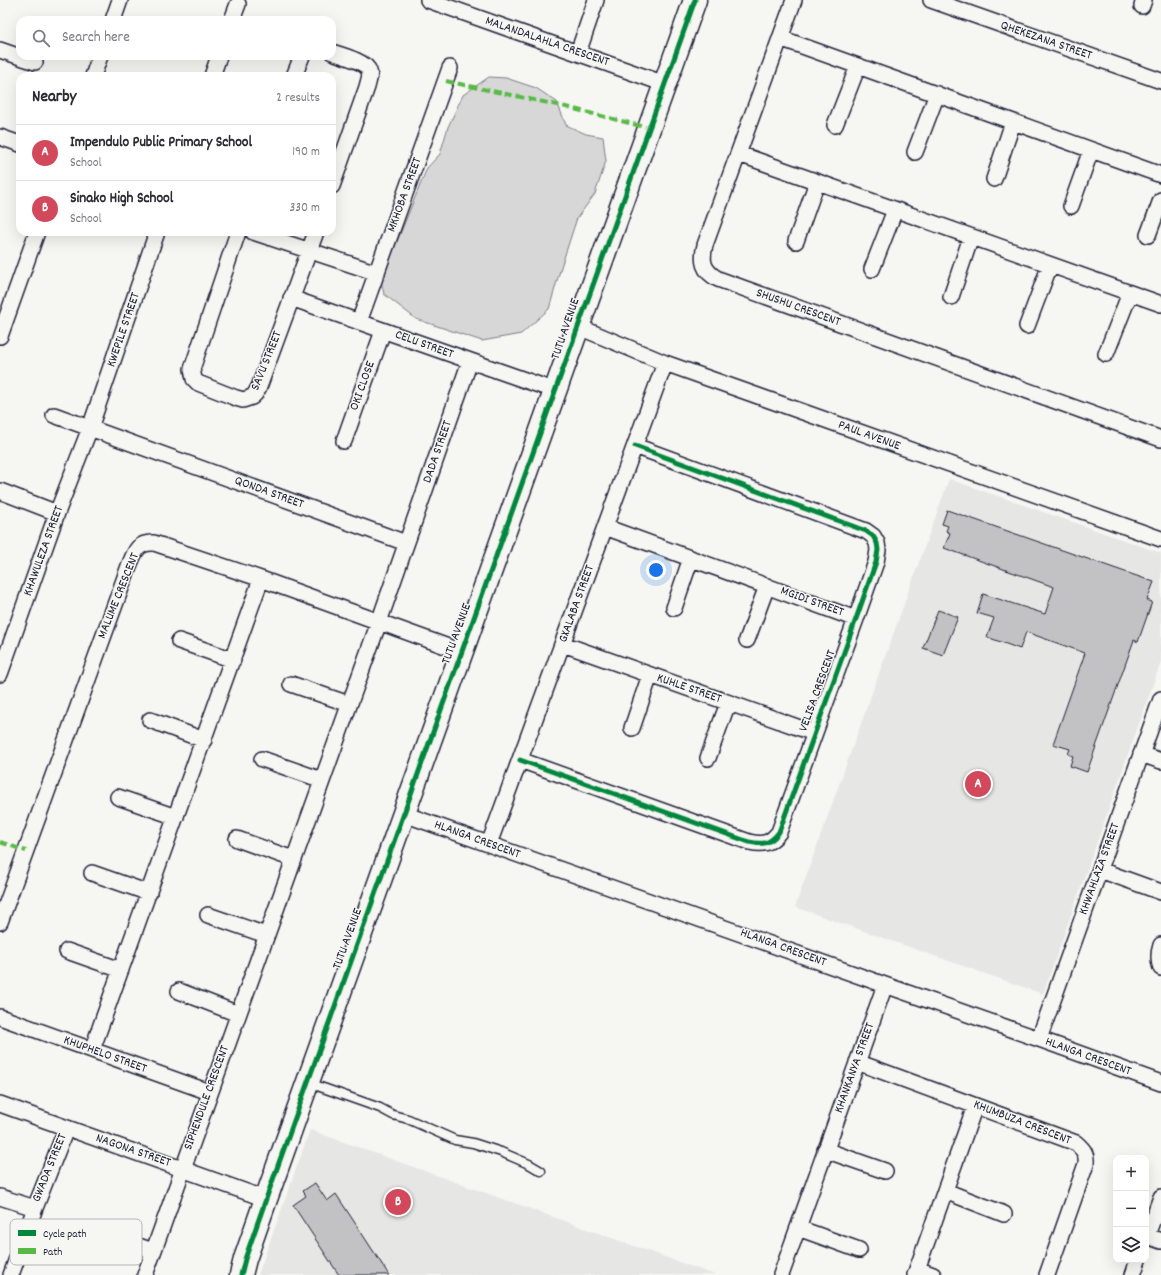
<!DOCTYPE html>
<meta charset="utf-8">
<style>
:root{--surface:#fff;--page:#f2f2f3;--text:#2b2b33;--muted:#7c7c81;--line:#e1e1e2;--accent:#d1495b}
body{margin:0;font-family:Dekko,sans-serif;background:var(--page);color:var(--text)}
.controls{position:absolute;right:12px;bottom:12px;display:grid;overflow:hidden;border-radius:8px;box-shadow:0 4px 16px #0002}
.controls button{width:36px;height:36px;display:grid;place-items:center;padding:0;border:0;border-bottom:1px solid var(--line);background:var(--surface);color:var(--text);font:20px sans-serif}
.you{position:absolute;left:656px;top:570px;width:14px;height:14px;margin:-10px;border:3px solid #fff;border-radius:50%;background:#1a73e8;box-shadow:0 0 0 6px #1a73e833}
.badge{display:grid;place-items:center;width:26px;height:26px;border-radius:50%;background:var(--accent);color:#fff;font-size:13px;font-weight:700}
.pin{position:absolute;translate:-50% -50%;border:2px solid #fff;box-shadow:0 1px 4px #0006}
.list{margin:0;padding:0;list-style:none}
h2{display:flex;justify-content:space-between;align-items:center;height:52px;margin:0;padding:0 16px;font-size:17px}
h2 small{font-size:13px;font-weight:400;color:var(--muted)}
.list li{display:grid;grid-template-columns:26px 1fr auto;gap:12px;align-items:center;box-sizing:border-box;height:56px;padding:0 16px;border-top:1px solid var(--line)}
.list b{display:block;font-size:15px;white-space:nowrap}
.list p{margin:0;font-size:13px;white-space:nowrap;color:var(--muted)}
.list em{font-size:13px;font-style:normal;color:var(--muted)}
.icon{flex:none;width:22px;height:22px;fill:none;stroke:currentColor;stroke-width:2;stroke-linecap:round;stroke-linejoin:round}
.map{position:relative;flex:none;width:1161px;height:1275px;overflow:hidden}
.search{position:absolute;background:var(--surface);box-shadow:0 4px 16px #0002;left:16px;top:16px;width:320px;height:44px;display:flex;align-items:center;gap:10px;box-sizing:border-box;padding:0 14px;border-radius:12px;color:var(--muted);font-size:15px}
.panel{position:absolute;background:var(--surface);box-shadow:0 4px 16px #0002;left:16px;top:72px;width:320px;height:164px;border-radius:12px}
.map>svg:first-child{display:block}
.built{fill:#e6e6e4}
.green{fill:#d7d7d7;stroke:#7c7c89}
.building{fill:#c2c2c4;stroke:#22223b}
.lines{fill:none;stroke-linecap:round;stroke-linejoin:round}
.lane-casing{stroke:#22223b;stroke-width:11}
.street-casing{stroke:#22223b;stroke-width:18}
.secondary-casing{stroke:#22223b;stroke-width:25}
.lane{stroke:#f6f6f2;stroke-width:8}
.street{stroke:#f6f6f2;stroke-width:15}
.secondary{stroke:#f6f6f2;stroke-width:22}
.quiet{stroke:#58b947;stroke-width:4;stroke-dasharray:8 4;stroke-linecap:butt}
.cycleway-casing{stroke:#f6f6f2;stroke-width:8}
.cycleway{stroke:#00873e;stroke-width:5}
.labels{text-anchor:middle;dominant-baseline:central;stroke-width:3;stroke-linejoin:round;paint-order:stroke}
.street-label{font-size:13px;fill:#22223b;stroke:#f6f6f2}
.key{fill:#f6f6f2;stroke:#b6b6bb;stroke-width:1}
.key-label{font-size:11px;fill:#22223b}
</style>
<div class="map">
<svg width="1161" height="1275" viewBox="0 0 1161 1275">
<rect width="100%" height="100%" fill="#f6f6f2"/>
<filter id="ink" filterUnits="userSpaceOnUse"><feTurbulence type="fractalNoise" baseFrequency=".025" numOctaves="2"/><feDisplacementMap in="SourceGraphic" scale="8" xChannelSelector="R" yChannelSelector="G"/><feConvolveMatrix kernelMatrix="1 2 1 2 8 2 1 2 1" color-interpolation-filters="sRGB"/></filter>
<g filter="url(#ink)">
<path class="built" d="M949,479L1161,553V662L1043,994L795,907Z
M310,1130L715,1275H258Z"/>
<path class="green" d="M489,77L506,78L536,88L557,102L566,125L586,134L603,137L606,161L595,194L577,218L561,267L549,309L521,334L482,341L416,319L384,294L381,281L427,168L440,154L448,127L463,95Z"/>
<path class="building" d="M947,510L1154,582L1147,600L1152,602L1138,642L1134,640L1087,772L1070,766L1073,756L1068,754L1070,749L1053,744L1085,653L1026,632L1020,649L987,637L994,618L977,613L983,594L1045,614L1054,587L944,548L950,533L946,531L948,526L942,524Z
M938,610L958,617L943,655L923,648Z
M315,1183L327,1201L336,1194L389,1275H339L293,1205L306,1196L303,1191Z"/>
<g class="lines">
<defs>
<path id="lane" d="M309,1083L380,1108L393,1115L408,1119L455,1140L473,1143L501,1152L529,1164L541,1171"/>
<path id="street" d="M428,0L665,84
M794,0L705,245C701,261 703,271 718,279L1161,439
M931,0L1161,81
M1142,6L1144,0
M113,20L120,0
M232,20L238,4
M780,38L1161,175
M0,50L35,62
M332,52C341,55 367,62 369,71C371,76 368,82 367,87L332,186
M578,53L596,0
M93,76L100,56
M212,76L219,56
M294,76L302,56
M835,125L858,66
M0,137L20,144
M915,152L937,94
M739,154L1161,304
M994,179L1013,122
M1071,206L1091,150
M238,232L192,369L194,379L198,383L236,398L243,400L252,397L255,394L259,387L316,232
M253,232L377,273
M1148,235L1161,200
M796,241L817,182
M872,269L895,210
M951,297L971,237
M291,298L556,391
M359,322L450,68
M1027,326L1050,265
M579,327L665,363L1161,539
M0,336L37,232
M1106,354L1130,293
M54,415L406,543
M344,441L383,331
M0,491L57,513
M605,527L856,619
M674,608L691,558
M747,640L767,586
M179,641L233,660
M563,644L814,733
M0,674L57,513L90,428L157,232
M291,684L349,704
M150,720L204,740
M632,728L650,675
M1141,754L1161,761
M708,758L728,703
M262,759L322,780
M520,760L749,842C763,845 770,844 779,832L856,619L876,562L878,550L877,543L873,536L866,531L635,446
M118,797L176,817
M404,814L885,985L1039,1039L1161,1083
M237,839L293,859
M489,844L665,363
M1100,870L1161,892
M92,873L149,893
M208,915L266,935
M0,922L129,566C135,552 137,542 154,543L261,579L462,652
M1161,945C1158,954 1158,960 1161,968
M67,951L121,970
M179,991L238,1014
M0,1017L209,1092
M1039,1039L1161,699
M92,1050L261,579
M857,1062L1076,1143C1084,1150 1087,1154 1086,1164L1047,1275
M0,1104L266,1199
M825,1150L885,1171
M945,1191L1004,1214
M0,1197L35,1208
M798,1228L859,1250
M98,1232L153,1251
M1147,1236L1161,1241
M1146,1238L1161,1197
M917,1269L933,1275
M11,1275L35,1208L66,1129
M145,1275L379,622L470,361
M781,1275L885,985
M915,1275L975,1106
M1133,1275L1138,1260"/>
<path id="secondary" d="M241,1275L245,1259L266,1199L695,0"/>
</defs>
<use href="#lane" class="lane-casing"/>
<use href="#street" class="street-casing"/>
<use href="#secondary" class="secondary-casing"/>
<use href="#lane" class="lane"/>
<use href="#street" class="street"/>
<use href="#secondary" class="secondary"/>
<path class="quiet" d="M446,81L562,106L649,128
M0,842L26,851"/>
<defs>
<path id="cycleway" d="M520,760L749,842C763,845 770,844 779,832L856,619L876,562L878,550L877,543L873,536L866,531L635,446
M241,1275L245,1259L266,1199L695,0"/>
</defs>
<use href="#cycleway" class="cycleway-casing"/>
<use href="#cycleway" class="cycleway"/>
</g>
</g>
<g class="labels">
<g class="street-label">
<text transform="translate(1046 41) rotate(19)">QHEKEZANA STREET</text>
<text transform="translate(547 42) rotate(19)">MALANDALAHLA CRESCENT</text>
<text transform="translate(405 195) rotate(-70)">MKHOBA STREET</text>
<text transform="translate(798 308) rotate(20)">SHUSHU CRESCENT</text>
<text transform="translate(566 329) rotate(-71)">TUTU AVENUE</text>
<text transform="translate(124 330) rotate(-71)">KWEPILE STREET</text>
<text transform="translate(424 345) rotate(20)">CELU STREET</text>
<text transform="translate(267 361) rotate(-68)">SAVU STREET</text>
<text transform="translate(363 386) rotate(-70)">OKI CLOSE</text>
<text transform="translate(869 436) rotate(20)">PAUL AVENUE</text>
<text transform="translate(438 452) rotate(-71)">DADA STREET</text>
<text transform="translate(269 493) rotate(20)">QONDA STREET</text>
<text transform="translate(44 551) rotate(-70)">KHAWULEZA STREET</text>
<text transform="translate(119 596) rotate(-68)">MALUME CRESCENT</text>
<text transform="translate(812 602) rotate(20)">MGIDI STREET</text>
<text transform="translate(577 604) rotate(-70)">GXALABA STREET</text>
<text transform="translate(457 634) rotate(-70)">TUTU AVENUE</text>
<text transform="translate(689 689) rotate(19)">KUHLE STREET</text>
<text transform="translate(818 691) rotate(-70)">VELISA CRESCENT</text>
<text transform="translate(477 840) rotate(20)">HLANGA CRESCENT</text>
<text transform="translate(1100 869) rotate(-70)">KHWAHLAZA STREET</text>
<text transform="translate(348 939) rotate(-70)">TUTU AVENUE</text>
<text transform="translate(783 948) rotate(20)">HLANGA CRESCENT</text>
<text transform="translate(105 1055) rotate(20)">KHUPHELO STREET</text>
<text transform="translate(1088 1057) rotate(20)">HLANGA CRESCENT</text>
<text transform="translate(855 1068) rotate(-70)">KHANKANYA STREET</text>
<text transform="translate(207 1098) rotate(-70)">SIPHENDULE CRESCENT</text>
<text transform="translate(1022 1123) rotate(21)">KHUMBUZA CRESCENT</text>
<text transform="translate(133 1151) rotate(19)">NAGONA STREET</text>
<text transform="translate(50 1168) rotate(-68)">GWADA STREET</text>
</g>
</g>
<rect x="10" y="1219" width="132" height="46" rx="6" class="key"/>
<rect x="18" y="1230" width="18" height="6" fill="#00873e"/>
<rect x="18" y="1248" width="18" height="6" fill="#58b947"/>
<g class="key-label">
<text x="43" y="1237">Cycle path</text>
<text x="43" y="1255">Path</text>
</g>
</svg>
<div class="controls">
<button>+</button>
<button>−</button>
<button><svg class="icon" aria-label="layers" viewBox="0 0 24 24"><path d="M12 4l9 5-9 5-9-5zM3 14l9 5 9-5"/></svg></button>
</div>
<div class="you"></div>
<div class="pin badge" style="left:978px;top:784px">A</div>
<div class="pin badge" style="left:398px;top:1202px">B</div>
<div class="search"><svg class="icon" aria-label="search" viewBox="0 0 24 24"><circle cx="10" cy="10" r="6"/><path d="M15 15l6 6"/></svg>Search here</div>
<section class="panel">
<h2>Nearby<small>2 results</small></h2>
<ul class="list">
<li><span class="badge">A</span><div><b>Impendulo Public Primary School</b><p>School</p></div><em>190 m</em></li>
<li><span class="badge">B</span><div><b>Sinako High School</b><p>School</p></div><em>330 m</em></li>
</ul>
</section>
</div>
